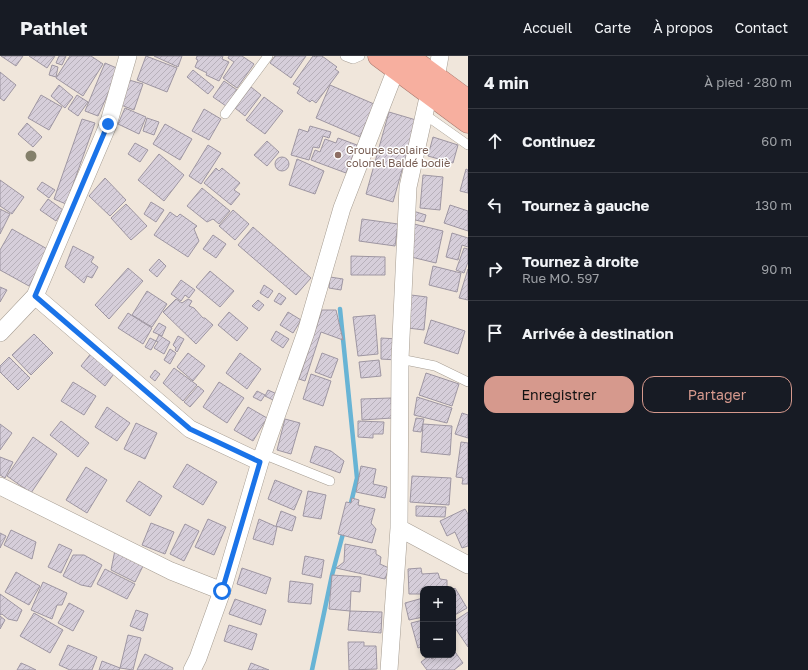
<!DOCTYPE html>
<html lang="fr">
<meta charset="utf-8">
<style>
:root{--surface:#171b24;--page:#20242c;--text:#f1f3f6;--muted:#9ea1a6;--line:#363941;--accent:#d6998d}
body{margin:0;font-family:"Golos Text",sans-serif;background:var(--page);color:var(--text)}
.controls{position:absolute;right:12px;bottom:12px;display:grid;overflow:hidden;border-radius:8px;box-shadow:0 2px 6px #0003}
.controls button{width:36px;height:36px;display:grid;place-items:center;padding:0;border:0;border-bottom:1px solid var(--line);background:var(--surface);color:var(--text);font:20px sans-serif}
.stop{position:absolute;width:12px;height:12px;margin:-9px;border:3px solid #1a73e8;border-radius:50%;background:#fff}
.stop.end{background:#1a73e8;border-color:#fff;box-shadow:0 1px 4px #0008}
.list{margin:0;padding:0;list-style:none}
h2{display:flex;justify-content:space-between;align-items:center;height:52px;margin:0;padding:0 16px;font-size:17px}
h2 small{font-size:13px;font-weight:400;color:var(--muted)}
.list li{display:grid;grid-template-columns:26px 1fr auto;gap:12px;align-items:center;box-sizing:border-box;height:64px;padding:0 16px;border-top:1px solid var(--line)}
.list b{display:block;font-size:15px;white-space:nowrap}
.list p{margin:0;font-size:13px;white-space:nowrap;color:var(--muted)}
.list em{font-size:13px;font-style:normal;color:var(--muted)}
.actions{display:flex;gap:8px;padding:12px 16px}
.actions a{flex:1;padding:9px 0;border:1px solid var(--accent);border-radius:12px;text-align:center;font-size:14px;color:var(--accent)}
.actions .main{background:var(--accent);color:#111}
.icon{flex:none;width:22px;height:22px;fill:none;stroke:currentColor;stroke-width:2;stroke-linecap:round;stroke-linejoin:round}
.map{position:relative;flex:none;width:468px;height:614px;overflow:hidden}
header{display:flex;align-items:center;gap:24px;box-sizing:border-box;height:56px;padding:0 20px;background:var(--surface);border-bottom:1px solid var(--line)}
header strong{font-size:19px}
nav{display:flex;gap:22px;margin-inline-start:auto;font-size:14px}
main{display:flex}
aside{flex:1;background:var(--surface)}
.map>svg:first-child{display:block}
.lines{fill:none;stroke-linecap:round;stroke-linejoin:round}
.stream{stroke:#68b4d5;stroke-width:4.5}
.building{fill:url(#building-hatch);stroke:#9e96a2}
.lane-casing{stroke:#a69d92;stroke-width:10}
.street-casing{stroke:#a69d92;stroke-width:18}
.highway-casing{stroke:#a9796e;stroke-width:23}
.lane{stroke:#fff;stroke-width:9}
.street{stroke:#fff;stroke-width:17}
.highway{stroke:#f7af9f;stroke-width:22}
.tree{fill:#84806b}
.route{stroke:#1a73e8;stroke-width:5}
.education-dot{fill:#8d6e63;stroke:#fff;stroke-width:1.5}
.labels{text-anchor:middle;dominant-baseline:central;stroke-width:3;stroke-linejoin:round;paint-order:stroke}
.education-label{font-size:11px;fill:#785e54;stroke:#fff;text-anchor:start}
</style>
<header>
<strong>Pathlet</strong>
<nav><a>Accueil</a><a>Carte</a><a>À propos</a><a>Contact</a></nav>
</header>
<main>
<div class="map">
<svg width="468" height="614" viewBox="0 0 468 614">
<defs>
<pattern id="building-hatch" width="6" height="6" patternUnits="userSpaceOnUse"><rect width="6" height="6" fill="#d6ceda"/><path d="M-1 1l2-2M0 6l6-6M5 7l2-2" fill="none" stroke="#b7b0ba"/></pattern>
</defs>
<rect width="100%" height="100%" fill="#f0e6db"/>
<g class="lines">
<path class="stream" d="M340,253L357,422L350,451
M312,614L332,519L344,474"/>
</g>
<path class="building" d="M1,0H23L16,10Z
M29,0H55L47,12Z
M59,0H66L62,9L56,7Z
M70,0H91L103,8L83,40L56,22Z
M146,0L177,12L167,36L137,24Z
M154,0H182L178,11Z
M197,0H223L222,3L229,6L219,25L206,19L207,17L195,11L198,4L196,3Z
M229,0H242L254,8L237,32L223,22L234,6L228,2Z
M275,0H306L291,22L270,7Z
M313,0L316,1L317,0H322L337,11L335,13L339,16L316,47L312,44L310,46L297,37L300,32L293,28Z
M105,7L119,13L98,60L85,55Z
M52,9L58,11L56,21L49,19Z
M193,14L214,31L208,38L187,21Z
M0,16L16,29L4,45L0,42Z
M129,24L143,28L134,54L121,49Z
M224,25L237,34L226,50L213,41Z
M59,29L73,41L65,52L51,40Z
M330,29L374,48L360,81L316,62Z
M251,31L261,39L245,60L235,52Z
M41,39L62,51L49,74L28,62Z
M77,39L88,46L78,60L68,53Z
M264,41L283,55L265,78L246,64Z
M125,52L146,61L139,78L118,68Z
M204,53L221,63L209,84L192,75Z
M389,56L416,64L393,146L366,138Z
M147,62L159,66L154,79L143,75Z
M82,63L95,67L66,148L54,143Z
M27,67L42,81L33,91L18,78Z
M165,68L192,83L180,104L153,88Z
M310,70L331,76L329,82L323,80L319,92L313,91L309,104L291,99L299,73L308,76Z
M433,81L458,89L453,107L428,100Z
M338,82L357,89L346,117L311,104L315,94L320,96L325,83L336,87Z
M267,85L279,96L267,110L254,99Z
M135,87L148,94L140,106L128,98Z
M208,89L221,97L201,128L189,120Z
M159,98L184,119L164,145L138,124Z
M275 108a7 7 0 1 1 14 0a7 7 0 1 1-14 0Z
M297,103L324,115L315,138L289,129Z
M216,112L219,115L222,112L240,127L234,134L240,138L231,149L204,127Z
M466,113L468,114V137L460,135Z
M423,119L443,121L440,154L420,152Z
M105,122L126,144L110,160L89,140Z
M0,124L24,141L12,158L0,150Z
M42,126L55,134L49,142L37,133Z
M202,132L230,155L219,168L213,163L207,166L187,150Z
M48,143L63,154L56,165L40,154Z
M151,146L164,154L156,166L144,158Z
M126,148L147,170L131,184L111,162Z
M450,149L468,155V175L444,167Z
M0,153L10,158L0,178Z
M233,154L249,168L235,184L219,170Z
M413,155L426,159L424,166L411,163Z
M170,156L177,161L180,158L197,170L194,173L199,185L188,201L154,179Z
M362,163L398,168L395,190L359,185Z
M414,168L443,175L436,207L407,200Z
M253,171L311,222L296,239L238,189Z
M12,173L49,194L29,230L0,214V194Z
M452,177L468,182V191L462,189L458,204L446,201Z
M213,179L226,188L216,202L203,193Z
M73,190L94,201L91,206L98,211L92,222L87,220L84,227L65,211Z
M464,192L468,193V206L464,217L456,214Z
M351,200L385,201V219H351Z
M159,203L166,210L157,221L149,214Z
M433,210L461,217L457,236L429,229Z
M128,212L143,225L109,263L95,249Z
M468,213V244L459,242Z
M210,215L234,235L220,251L196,231Z
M330,221L343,223L341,234L329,232Z
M181,224L195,234L189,242L185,239L181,245L171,238Z
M264,229L273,235L268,242L260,237Z
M0,231L7,234L0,246Z
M147,235L167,248L152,271L132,259Z
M279,237L286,242L281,249L274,245Z
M411,239L427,241L424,274L408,272Z
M176,243L182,247L188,243L192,245L189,250L194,252L203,262H205L213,269L196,288L163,256Z
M258,244L264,249L259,255L252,250Z
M322,254H336L343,284L321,276L305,325L299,323Z
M229,256L248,272L237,285L218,269Z
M288,256L301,264L293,277L280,269Z
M128,257L152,272L143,288L118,272Z
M375,259L378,298L358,300L353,261Z
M431,264L465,275L458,298L424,287Z
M159,267L166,271L162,280L153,276Z
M276,275L289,283L283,292L271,284Z
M34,278L53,297L31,319L12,299Z
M159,279L170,286L164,298L154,292L158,286L156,285Z
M178,280L184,283L177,296L175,294L176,292L173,289Z
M150,282L156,285L151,294L145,291Z
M381,282L398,283L397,304L381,303Z
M170,293L176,297L170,308L164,304Z
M92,296L116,315L105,330L81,310Z
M188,297L205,310L193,325L177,311Z
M240,297L261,313L247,333L226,317Z
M322,297L338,303L331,322L315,316Z
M9,301L30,322L18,334L0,316V310Z
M379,304L381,320L361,322L359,306Z
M174,312L197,329L183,345L163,327Z
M155,314L160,318L155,325L150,321Z
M426,317L459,328L452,350L419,339Z
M311,318L331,325L323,350L303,343Z
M73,326L96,340L84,359L61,345Z
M219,326L244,342L227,367L203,351Z
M198,330L204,335L190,351L184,346Z
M268,334L277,338L273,344L265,340Z
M257,335L265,339L261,345L253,341Z
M417,341L452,352L447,367L414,359Z
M391,342L392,362L362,364L361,343Z
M107,351L130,367L117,385L95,371Z
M248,351L267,362L253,385L234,374Z
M462,357L468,359V382L455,378Z
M416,362L424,363L421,376L413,375Z
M285,363L300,367L291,398L277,394Z
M61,365L89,387L78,401L50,379Z
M358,365L384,366L383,378H373V382L358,381Z
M136,367L157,377L145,403L124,393Z
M0,368L12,377L0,394Z
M423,368L452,370L450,399L421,396Z
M33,381L57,398L31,437L7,420Z
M461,386L468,387V428H462L463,422L456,421Z
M315,390L331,395L344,405L340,417L310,406Z
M0,401L13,406L5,422L0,419Z
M187,408L217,426L203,449L173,431Z
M361,410L376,413L373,428L387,431L385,442L356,436Z
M86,411L107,424L87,457L66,444Z
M412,420L451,422L449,449L410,446Z
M275,424L302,435L294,454L268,443Z
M139,425L162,440L150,460L126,445Z
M308,435L326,439L321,463L303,460Z
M352,442L359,444L358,449L375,453L371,467L376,473L372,487L338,478L346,446L351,447Z
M416,450L446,451L445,461L416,460Z
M465,453L468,458V490L462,492L455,476L447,480L440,465Z
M281,455L296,461L292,475L276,470Z
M208,463L226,471L214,499L195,491Z
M259,463L277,471L273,489L253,483Z
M151,467L174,476L165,498L142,489Z
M185,468L199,475L184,505L170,498Z
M11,474L36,486L32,503L4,489Z
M0,477L6,480L0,492Z
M59,488L72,494L61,517L48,511Z
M345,488L376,494V498L381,501L380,508L389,512L385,523L336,512L344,506Z
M115,494L143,510L135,526L111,514Z
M73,499H84L102,509L91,531L81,529L63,520Z
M305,500L324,504L321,522L302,518Z
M242,512L271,522L266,538L237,528Z
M421,512L422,518L438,517L440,523L447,524V532L441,531V533H423V538H409L408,513Z
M105,513L135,528L127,543L97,528Z
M16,516L40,530L29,549L5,536Z
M332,519L361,521L360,536L351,535L350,555L329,553Z
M290,525L313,528L311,548L288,546Z
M43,526L67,537L62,549H57L52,563L31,554Z
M455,532L467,552L453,560V534Z
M0,538L22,554L17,565L8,563L2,558L0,559Z
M423,542V561L409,564L405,547Z
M235,543L266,554L261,569L229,558Z
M69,547L84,555L73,575L58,567Z
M136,554L148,558L143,575L130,570Z
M350,555L382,556L381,577L348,574Z
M468,556V591L453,569V566Z
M34,557L63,574L50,597L20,580Z
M0,560L5,564L0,573Z
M423,564V590L418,592L411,567Z
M229,569L257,578L252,594L224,585Z
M128,579L141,582L133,614L120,612Z
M348,586H364V590H376L377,613L349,614Z
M68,589L97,601L92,614H70L59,609Z
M453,593L463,607L454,614H427L421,606L429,600L432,603L438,599H453Z
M145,598L173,612L172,614H137Z
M102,605L120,612L119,614H99Z
M21,607L28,610L36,614H17Z
M251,607L269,614H248Z"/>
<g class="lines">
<defs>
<path id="lane" d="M345,0L353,3L360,0
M225,58L268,0
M424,58L468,89
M400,303L435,310L468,326
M263,398L330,425"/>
<path id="street" d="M436,22L440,0
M35,240L190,373L260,406
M0,277L35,240L108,69L128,0
M0,430L171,515L222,535
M399,472L468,509
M192,614L198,602L222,535L260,406L306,276L342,152L396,13
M389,614L399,472L400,303L408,131L429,37"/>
<path id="highway" d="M379,0L468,66
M407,0L468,45"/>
</defs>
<use href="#lane" class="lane-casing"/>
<use href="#street" class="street-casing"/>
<use href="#highway" class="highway-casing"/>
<use href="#lane" class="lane"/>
<use href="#street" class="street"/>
<use href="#highway" class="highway"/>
</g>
<circle class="tree" cx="31" cy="100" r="5.5"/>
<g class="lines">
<path class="route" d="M108,68L35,240L190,373L260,406L222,535"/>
</g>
<circle class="education-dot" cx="338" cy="99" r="4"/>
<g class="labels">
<g class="education-label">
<text x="346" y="93">Groupe scolaire<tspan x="346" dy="13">colonel Baldé bodiè</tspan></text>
</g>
</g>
</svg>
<div class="controls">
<button>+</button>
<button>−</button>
</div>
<div class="stop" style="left:222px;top:535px"></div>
<div class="stop end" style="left:108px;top:68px"></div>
</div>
<aside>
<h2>4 min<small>À pied · 280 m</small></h2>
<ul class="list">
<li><svg class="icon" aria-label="ahead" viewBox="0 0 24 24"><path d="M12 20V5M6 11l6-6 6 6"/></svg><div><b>Continuez</b></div><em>60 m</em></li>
<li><svg class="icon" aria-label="left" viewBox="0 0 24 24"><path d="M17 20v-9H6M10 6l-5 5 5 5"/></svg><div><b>Tournez à gauche</b></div><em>130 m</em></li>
<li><svg class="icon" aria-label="right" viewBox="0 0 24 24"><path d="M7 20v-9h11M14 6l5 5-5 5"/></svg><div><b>Tournez à droite</b><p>Rue MO. 597</p></div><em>90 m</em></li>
<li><svg class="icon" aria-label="arrive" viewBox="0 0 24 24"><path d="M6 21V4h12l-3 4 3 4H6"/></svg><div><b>Arrivée à destination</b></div></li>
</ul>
<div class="actions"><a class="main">Enregistrer</a><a>Partager</a></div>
</aside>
</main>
